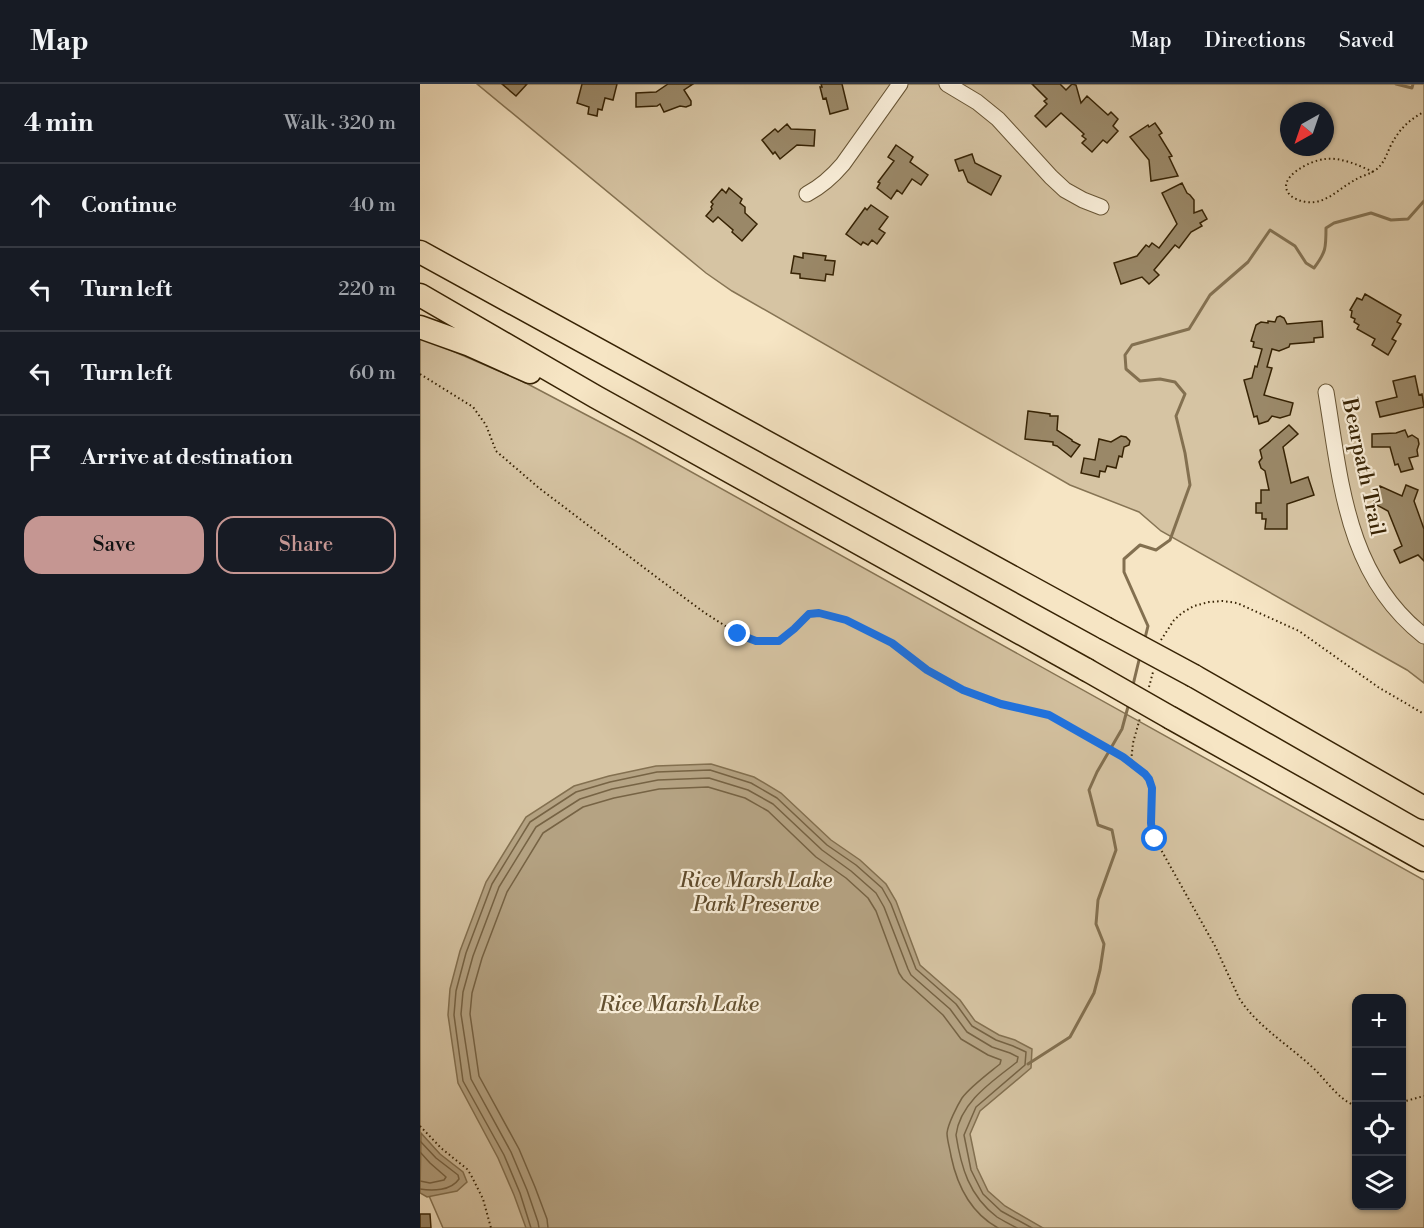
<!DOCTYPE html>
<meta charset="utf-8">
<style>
:root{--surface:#171b24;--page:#242831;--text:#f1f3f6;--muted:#9ea1a6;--line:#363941;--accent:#c59692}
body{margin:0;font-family:"Libre Bodoni",serif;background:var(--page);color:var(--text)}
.controls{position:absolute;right:18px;bottom:18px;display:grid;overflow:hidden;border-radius:12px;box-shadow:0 2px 4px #0004}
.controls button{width:54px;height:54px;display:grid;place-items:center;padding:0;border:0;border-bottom:2px solid var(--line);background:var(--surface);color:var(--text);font:30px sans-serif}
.compass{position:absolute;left:860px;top:18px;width:54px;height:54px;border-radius:50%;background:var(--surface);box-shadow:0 2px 4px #0004;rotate:220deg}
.stop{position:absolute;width:18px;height:18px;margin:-14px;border:4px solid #1a73e8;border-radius:50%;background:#fff}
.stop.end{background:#1a73e8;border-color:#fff;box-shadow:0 2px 6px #0008}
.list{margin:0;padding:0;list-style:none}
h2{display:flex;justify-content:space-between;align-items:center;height:78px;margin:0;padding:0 24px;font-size:26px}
h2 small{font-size:20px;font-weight:400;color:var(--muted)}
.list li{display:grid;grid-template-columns:39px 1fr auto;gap:18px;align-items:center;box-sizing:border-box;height:84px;padding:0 24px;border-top:2px solid var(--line)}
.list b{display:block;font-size:22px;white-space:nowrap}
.list em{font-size:20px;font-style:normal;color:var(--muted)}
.actions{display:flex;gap:12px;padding:18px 24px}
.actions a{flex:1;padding:14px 0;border:2px solid var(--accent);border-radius:18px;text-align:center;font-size:21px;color:var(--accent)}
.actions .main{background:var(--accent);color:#111}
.icon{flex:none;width:33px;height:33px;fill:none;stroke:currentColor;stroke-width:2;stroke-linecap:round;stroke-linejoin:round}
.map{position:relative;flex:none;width:1004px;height:1144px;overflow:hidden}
header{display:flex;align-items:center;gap:36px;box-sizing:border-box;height:84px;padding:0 30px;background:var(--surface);border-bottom:2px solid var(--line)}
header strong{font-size:28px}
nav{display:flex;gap:33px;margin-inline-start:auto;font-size:21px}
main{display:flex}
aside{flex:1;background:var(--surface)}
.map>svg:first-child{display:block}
.green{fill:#d6c4a3;stroke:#867454;stroke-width:1.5;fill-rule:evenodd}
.water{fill:#b5a383;stroke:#837050;stroke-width:1.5}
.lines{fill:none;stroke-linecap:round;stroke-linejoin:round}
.shore{stroke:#766344;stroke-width:1.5}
.stream{stroke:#837050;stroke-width:3}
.building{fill:#9a8868;stroke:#372304;stroke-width:1.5}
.minor-casing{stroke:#675434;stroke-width:17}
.highway-casing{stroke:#372304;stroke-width:25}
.path{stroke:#372304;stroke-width:2;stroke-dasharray:1.5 3;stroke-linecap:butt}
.minor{stroke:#f9eed9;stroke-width:15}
.highway{stroke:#f6e5c4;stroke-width:22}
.highway-bridge-casing{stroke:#372304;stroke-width:25;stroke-linecap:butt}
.highway-bridge{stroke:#f6e5c4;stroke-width:22}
.route{stroke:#1a73e8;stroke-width:8}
.labels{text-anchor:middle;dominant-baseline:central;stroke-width:4.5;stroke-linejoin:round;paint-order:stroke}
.street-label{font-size:21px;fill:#372304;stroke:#f9eed9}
.park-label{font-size:21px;font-style:italic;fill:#5f4b2c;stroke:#f9eed9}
.water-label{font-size:22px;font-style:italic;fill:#635030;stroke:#f9eed9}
</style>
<header>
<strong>Map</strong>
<nav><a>Map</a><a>Directions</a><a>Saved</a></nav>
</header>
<main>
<aside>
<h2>4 min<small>Walk · 320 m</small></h2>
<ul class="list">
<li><svg class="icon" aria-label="ahead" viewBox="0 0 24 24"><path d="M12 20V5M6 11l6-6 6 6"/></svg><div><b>Continue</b></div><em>40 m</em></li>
<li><svg class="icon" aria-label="left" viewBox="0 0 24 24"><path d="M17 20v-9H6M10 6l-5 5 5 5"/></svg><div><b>Turn left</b></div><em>220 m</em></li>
<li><svg class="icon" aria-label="left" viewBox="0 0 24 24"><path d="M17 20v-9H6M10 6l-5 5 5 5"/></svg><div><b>Turn left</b></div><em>60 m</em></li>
<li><svg class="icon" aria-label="arrive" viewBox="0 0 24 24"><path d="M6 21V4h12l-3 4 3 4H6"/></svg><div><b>Arrive at destination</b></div></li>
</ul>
<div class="actions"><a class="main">Save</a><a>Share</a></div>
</aside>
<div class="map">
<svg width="1004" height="1144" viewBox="0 0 1004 1144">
<rect width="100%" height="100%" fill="#f6e5c4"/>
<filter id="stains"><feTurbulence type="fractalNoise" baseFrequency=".00333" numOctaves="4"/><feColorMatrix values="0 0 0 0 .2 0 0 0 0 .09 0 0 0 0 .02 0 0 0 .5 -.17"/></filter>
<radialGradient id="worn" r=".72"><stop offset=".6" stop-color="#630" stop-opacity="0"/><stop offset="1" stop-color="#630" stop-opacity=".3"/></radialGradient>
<path class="green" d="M57,0H1004V599L987,586L741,447L719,428L650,401L312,207L286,189ZM869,27H905V63H869Z
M0,253L104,298L214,356L1004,796V1144H23L0,1091ZM936,914H982V1122H936Z"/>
<path class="water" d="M291,680L334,693L361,709L411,756L440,776L466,800L476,817L500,881L540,916L555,937L579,951L595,956L612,965L611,984L560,1027L550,1050L557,1084L568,1107L585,1122L623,1144H106L94,1111L78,1074L38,999L28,931L30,905L40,867L66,798L106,733L154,702L189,692L236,682Z
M1,1049L20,1070L43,1088L47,1098L37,1107L7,1113L0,1109Z"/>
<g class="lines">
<path class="shore" d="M0,1057L16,1074L38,1091L39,1095C31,1107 12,1107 0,1105
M0,1068L10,1079L26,1093L24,1096L10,1099L0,1097
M111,1144L100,1109L84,1071L43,997L34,931L36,907L46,869L72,800L110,738L156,708L190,698L237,688L290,686L331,699L357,714L407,761L436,781L462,804L471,820L496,885L536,920L552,942L576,956L593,962L606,968L605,981L556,1023L544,1051L551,1086L563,1110L581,1127L612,1144
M119,1144L118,1138L107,1106L91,1068L51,995L41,930L43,908L53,872L79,803L116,743L160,715L192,705L238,696L289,694L328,706L353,720L402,766L431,787L456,809L464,823L488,885L491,891L530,925L547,948L572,963L590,969L598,973L597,978C573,997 540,1018 536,1051C541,1083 549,1112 577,1133C583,1137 590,1140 597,1144
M128,1144L127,1135L115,1103L99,1065L59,992L50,930L52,909L62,874L87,808L123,749L163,723L194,714L239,705L288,703L325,714L348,727L396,773L426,794L448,814L456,827L479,889L483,895L523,931L541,955L568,971L581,976L580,980C569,989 550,1003 542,1014C537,1022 528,1040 527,1049C527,1056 530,1065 531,1072C537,1101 551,1129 578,1144"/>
<path class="stream" d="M976,0L992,4L993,0
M725,554L728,542L704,488V475L720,461L736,466L750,456L770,401L765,369L756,332L765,310L755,298L740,295L720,297L706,285L705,271L712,261L769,245L790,211L828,178L850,146L875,162L886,179L894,184C906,168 906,164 906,144L914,139L951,129L971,136L988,135L1004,117
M713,601L720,572
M608,980L650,953L674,909L680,886L684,860L676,840L678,816L696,766L692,746L678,741L669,706L677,688L702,645L709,619"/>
</g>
<path class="building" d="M82,0H107L96,12Z
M162,0H197L193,16L185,14L182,26L178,25L177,32L168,30L169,23L157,19Z
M248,0H273L264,6L271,17V21L266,23L260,22L244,28L240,20L237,22L216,23V9L236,8Z
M401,0H422L428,25L410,30L406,14L403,15L400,3H402Z
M612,0H640L646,6L652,0L656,1L661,19L667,12L688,31L691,28L698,35L693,42L698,47L687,59L683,56L672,68L662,59L666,55L662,52L664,50L641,29L626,43L615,32L627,20L624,17L627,15Z
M735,39L742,49L739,51L752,72L749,73L758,92L731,97L729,76L710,53L728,41L729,43Z
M367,40L371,45L395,46L394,62L377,61L360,75L355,68L353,70L342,56L355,45L358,48Z
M476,61L493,73L490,78L508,91L501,101L492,95L482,110L477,106L471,115L457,104L460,99L458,98L474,77L468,73Z
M552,70L555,79L581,92L571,111L548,98L543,86L539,87L535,76Z
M762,99L767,109L770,111L774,116V129L782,126L787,135L780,139L782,142L771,148L759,164L755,161L734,186L739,191L729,200L722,193L701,200L694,179L717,172L726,161L729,163L732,159L739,164L757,140L742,109Z
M309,104L322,115L320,119L325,123V129L337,140L322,157L312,148L313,146L298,133L293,138L286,132L292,125L291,123L293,120L291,118L302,105L306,109Z
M451,121L468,133L459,145L465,149L457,160L452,156L448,161L443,158L441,161L426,150L445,124L447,126Z
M383,169L406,172L405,176L415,177L413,191L406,190L405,197L380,194V190L371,189L374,172L383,174Z
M945,210L981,231L977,238L981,240L972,255L976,257L968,271L952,261L955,255L937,245L939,241L934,238L935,235L931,233L932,227L930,226L937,214L942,216Z
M860,232L864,234L867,240L902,237L903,253L894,254V258L870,260L869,263L859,267L852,265L847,283L852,284L844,311L873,319L870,331L860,334L852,332L848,337L839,340L837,332L834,333L824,296L832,294L835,282L837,283L842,265L833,263L834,258L831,257L836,241L841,238L848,239V237L855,238L857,233Z
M995,292L999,311L1002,310L1004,323L960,333L956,318L977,313L973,297Z
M608,327L630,330V332H638L637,346L652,356V357L660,361L651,373L637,362L633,361V358L605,355Z
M869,341L878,350L863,363L871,399L888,393L894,411L867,420V445H845L846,435H842V429H836V419H841V406H849L845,387L841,384L839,378L842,374L840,366Z
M985,346L988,353L992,351L998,355L999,360L997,366L998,372L989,374L993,385L981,388L978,380L975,381L970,363H952V350L976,349Z
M701,352L706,353L710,357L709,361L704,363L702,373L699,372L696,384L687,382L685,388L680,387L679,393L661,389L664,374L675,376L679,355L691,358Z
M986,401L998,406L994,417L1004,445V477L998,471L980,479L974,466L982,462L968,427L953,419L960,402L982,412Z
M0,1130H10L11,1144H0Z"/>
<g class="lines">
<defs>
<path id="minor" d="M527,0L557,18L578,35L631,93L645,106L663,116L681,123
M387,110C402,102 412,93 423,80L480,0
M906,308C921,398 926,491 1004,552"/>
<path id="highway" d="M0,168L685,544
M0,211L176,313L667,586
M0,243L50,261L110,288
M774,592L1004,724
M751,634L1004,776"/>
</defs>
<use href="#minor" class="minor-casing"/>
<use href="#highway" class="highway-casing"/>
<path class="path" d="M953,88C939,81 920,73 905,75C891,76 854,94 870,111C874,115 880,117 886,118C906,121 919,104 935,96C942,91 953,90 959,83C964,78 967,70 970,63C978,47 988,36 1004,28
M0,290L53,323L66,341L76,367L119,404L239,495L285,529L318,550L336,557H359L374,545L389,530L399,529L426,536L472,559L507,586L543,606L581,620L629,631L711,678L713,659L720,634
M741,556L754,536L762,529L774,522L789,518L803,517L817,519L879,547L958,603L1004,630
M729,603L733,588
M711,678C749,706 722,722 735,755L795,862L819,914C837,942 866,959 891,982C906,995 917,1015 936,1022
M982,1018L1004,1012
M0,1042L21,1064L47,1085L51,1091L63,1115L71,1144"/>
<use href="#minor" class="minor"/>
<use href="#highway" class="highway"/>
<defs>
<path id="highway-bridge" d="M685,544L774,592
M667,586L751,634"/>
</defs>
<use href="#highway-bridge" class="highway-bridge-casing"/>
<use href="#highway-bridge" class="highway-bridge"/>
</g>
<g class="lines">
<path class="route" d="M318,550L336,557H359L374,545L389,530L399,529L426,536L472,559L507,586L543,606L581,620L629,631L703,673L725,690L729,695L732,704L731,739L732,747L735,755"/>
</g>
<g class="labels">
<g class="street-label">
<text transform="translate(943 383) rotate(78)">Bearpath Trail</text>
</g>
<g class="park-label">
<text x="336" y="797">Rice Marsh Lake<tspan x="336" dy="24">Park Preserve</tspan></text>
</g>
<g class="water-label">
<text x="259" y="920">Rice Marsh Lake</text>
</g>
</g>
<rect width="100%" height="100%" filter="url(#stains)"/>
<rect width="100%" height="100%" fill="url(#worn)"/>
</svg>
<div class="controls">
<button>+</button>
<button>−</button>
<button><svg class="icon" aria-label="locate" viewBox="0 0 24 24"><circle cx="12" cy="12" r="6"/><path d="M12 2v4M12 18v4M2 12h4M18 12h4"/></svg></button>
<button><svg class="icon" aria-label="layers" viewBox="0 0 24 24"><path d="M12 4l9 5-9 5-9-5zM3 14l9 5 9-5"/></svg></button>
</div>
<svg class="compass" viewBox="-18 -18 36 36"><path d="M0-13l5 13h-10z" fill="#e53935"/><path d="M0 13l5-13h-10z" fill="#9ea1a6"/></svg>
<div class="stop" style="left:735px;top:755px"></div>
<div class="stop end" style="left:318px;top:550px"></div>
</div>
</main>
